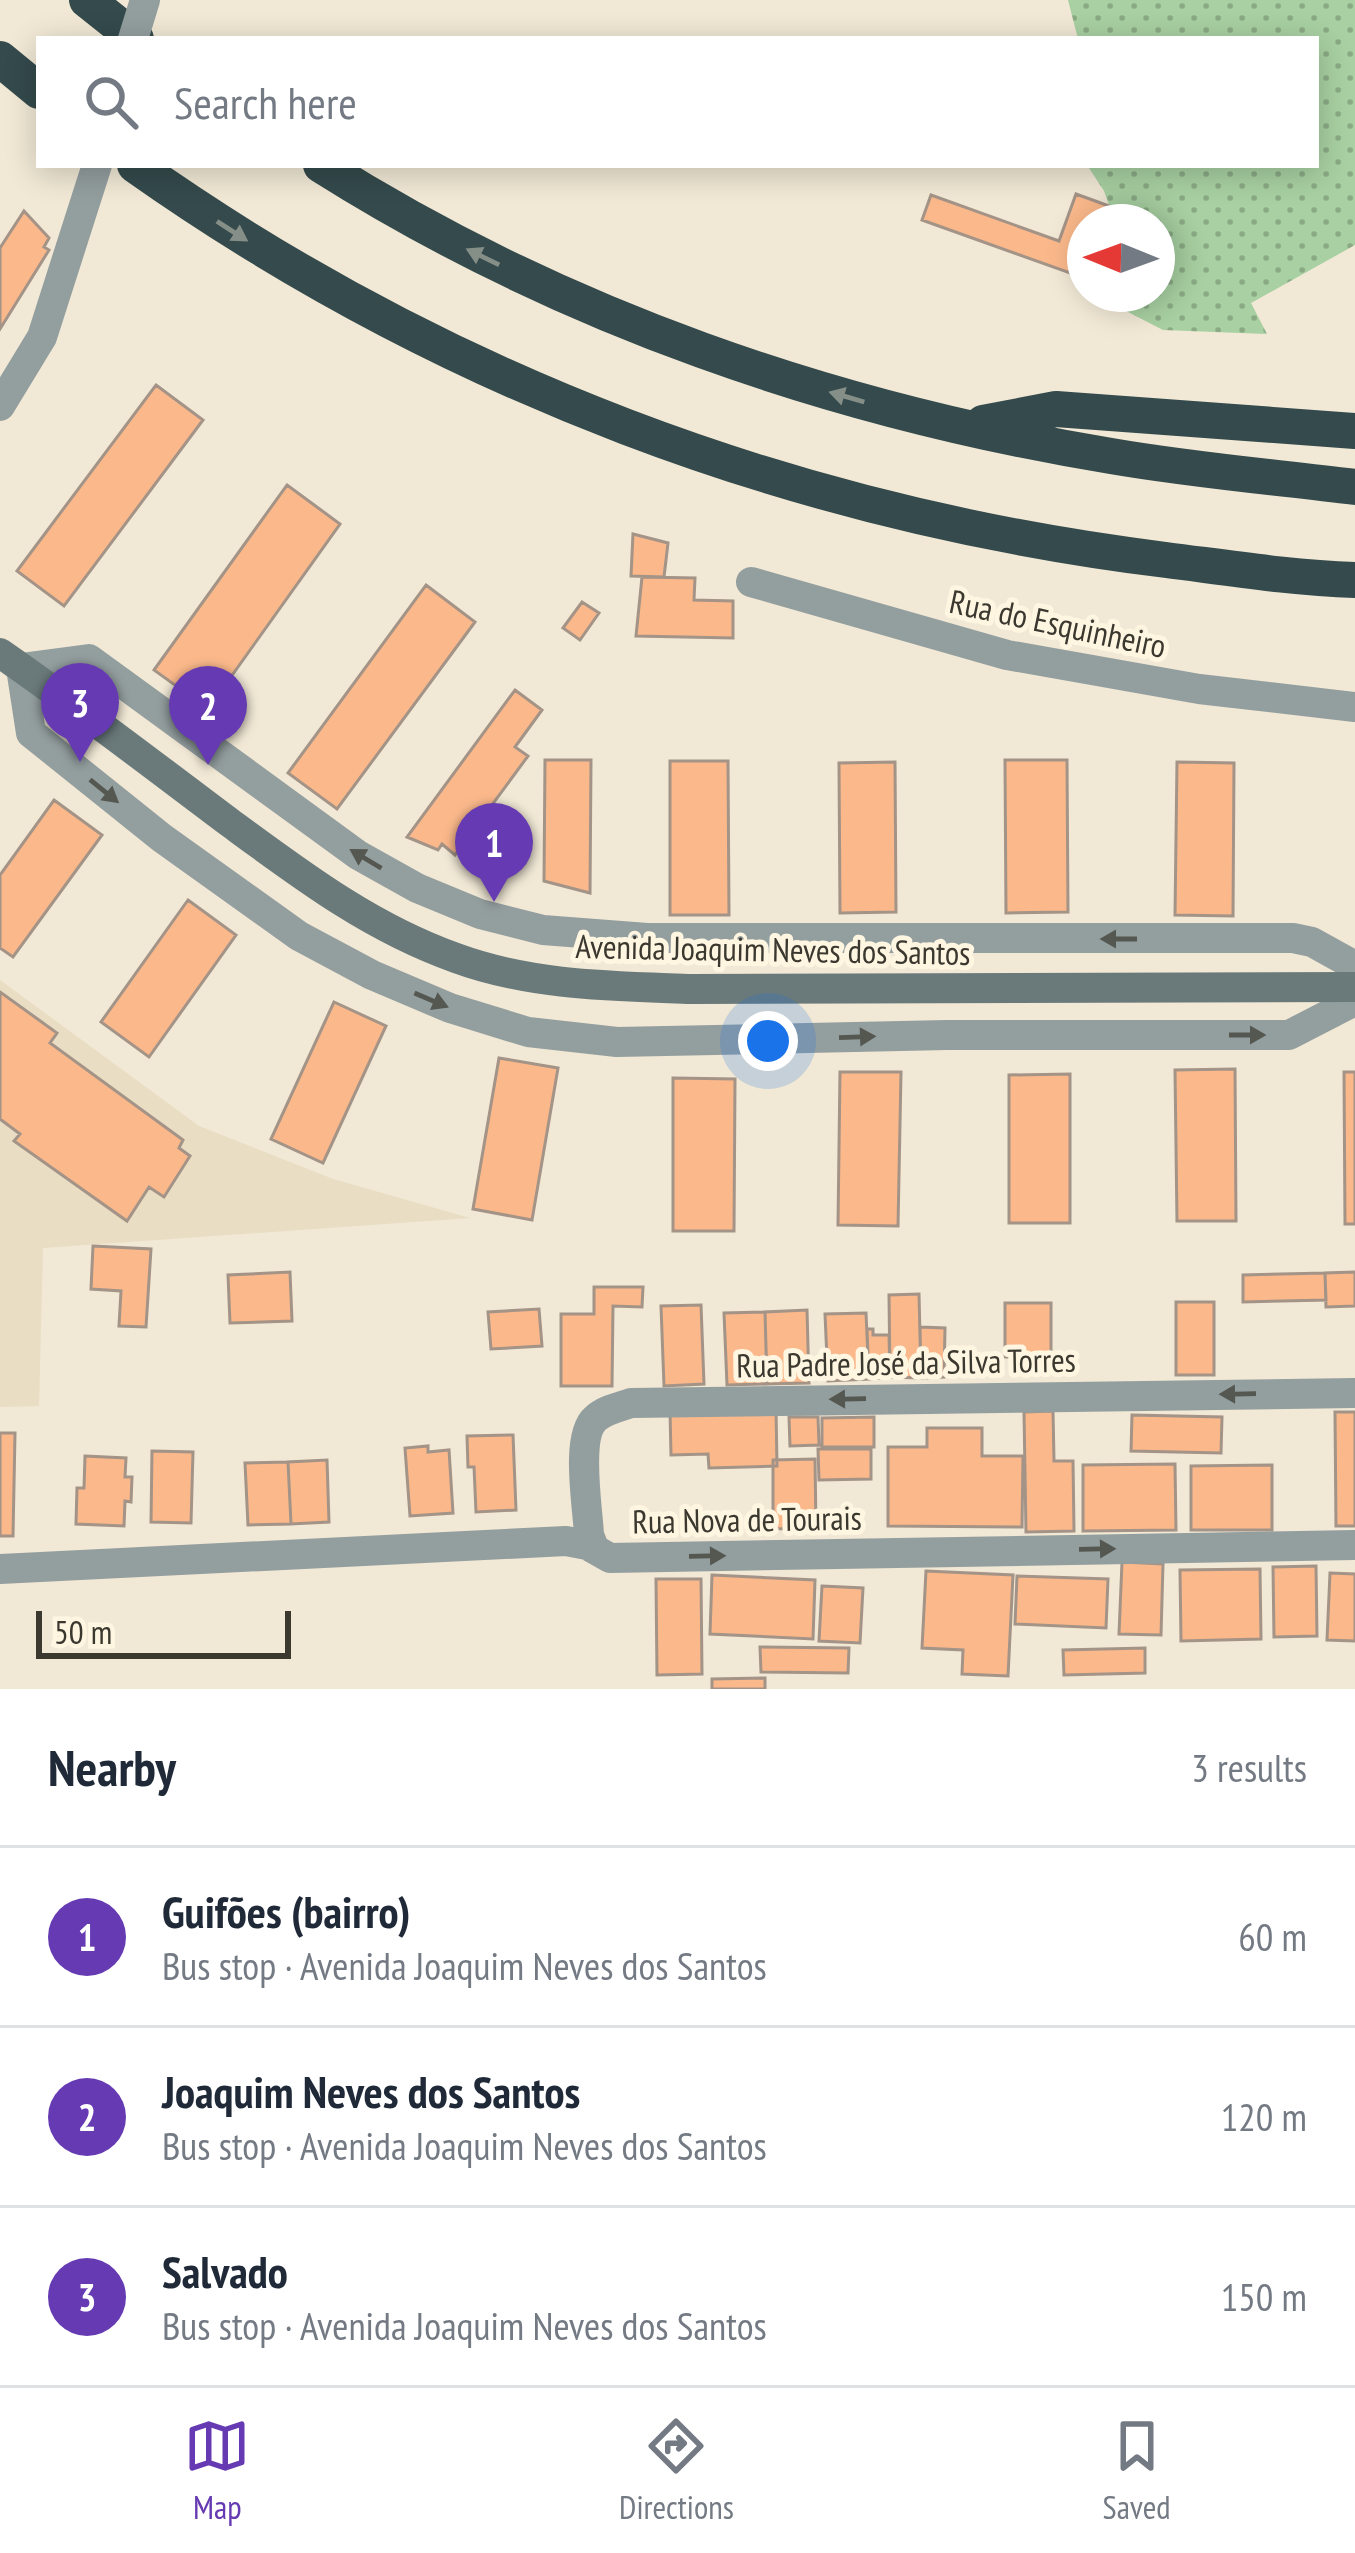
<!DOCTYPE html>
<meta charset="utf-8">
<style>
:root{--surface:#fff;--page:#f2f2f3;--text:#1f2937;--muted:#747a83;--line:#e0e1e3;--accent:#653ab2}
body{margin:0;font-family:"PT Sans Narrow",sans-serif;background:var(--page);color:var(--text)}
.compass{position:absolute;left:1067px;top:204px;width:108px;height:108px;border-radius:50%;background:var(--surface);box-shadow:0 6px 30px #0003;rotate:271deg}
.scale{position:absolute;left:36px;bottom:30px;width:255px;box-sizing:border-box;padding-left:12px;border:6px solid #3b3830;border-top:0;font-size:33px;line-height:42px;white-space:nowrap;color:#3b3830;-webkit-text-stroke:9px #fff6e2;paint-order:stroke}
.you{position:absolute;left:768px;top:1041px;width:42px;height:42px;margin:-30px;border:9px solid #fff;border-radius:50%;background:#1a73e8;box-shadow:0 0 0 18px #1a73e833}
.badge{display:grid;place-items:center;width:78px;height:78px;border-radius:50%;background:var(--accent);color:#fff;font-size:39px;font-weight:700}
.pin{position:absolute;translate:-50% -99px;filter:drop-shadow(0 3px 6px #0008)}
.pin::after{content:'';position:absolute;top:63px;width:42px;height:36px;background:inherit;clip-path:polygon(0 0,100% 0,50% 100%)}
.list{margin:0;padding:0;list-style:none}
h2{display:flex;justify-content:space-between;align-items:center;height:156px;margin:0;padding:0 48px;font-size:51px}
h2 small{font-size:39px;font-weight:400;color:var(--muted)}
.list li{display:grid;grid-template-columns:78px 1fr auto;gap:36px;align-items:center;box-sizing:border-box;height:180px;padding:0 48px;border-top:3px solid var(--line)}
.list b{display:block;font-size:45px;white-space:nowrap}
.list p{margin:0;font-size:39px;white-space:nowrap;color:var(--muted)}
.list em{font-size:39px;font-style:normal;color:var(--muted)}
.icon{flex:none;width:66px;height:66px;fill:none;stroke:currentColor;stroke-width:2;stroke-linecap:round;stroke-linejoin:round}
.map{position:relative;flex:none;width:1355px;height:1689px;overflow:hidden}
.search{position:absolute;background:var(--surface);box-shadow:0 6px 30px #0003;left:36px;right:36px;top:36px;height:132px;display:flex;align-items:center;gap:30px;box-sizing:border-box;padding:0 42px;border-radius:0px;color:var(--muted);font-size:45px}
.sheet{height:696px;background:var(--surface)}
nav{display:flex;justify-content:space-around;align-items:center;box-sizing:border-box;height:168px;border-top:3px solid var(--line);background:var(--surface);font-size:33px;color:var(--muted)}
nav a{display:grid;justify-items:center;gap:6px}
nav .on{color:var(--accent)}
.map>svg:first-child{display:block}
.built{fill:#e9ddc3}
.grass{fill:url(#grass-dots)}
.building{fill:#fbb98b;stroke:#a49387;stroke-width:3}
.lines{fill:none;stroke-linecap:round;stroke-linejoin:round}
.street{stroke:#939e9f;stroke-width:30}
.secondary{stroke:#6a7a7b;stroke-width:30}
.highway{stroke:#344a4c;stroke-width:36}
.street-bridge{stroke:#939e9f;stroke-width:30}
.oneway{fill:#858f88}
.oneway2{fill:#555751}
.labels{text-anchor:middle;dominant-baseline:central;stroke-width:10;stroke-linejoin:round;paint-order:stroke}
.street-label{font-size:33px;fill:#3b3830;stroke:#fff6e2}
</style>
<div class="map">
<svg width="1355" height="1689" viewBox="0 0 1355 1689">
<defs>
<pattern id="grass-dots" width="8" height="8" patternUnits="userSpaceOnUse" patternTransform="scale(3)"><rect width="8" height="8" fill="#a8d0a2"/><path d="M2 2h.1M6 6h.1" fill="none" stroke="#8aaa84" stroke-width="1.8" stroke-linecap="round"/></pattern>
</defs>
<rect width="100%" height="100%" fill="#f1e8d5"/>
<path class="built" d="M0,980L199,1126L333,1179L470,1218L43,1248L39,1406L0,1407Z"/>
<path class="grass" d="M1068,0H1355V245L1251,303L1267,334L1163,330L1093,294H1157V222H1115L1104,191L1087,165H1316V39H1078Z"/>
<path class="building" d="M1076,194L1109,206L1103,222H1085L1084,278L922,220L931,195L1059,241Z
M24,211L49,238L44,247L49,250L0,329V248Z
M156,385L203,420L64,606L17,571Z
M287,485L340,524L208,709L154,670Z
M633,534L668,543L664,577L631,576Z
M642,577L695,578L694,600L733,601V638L636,636Z
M426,585L475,622L337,809L288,773Z
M582,602L599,613L580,640L563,628Z
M515,690L542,710L515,747L528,756L455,855L442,844L438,850L407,837Z
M545,760H591L590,893L544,881Z
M1005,760H1067L1068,912L1006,913Z
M670,761H728L729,915H670Z
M895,762L896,912L840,913L839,763Z
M1177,762L1234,763L1233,916L1175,915Z
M54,800L102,835L13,957L0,948V875Z
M188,900L236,935L149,1057L101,1022Z
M0,992L57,1033L50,1043L183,1140L179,1148L190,1156L164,1197L149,1187L127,1221L14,1141L20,1134L0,1119Z
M334,1002L386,1026L323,1163L271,1139Z
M499,1058L558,1068L532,1220L473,1209Z
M1235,1069L1236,1221H1177L1175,1070Z
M840,1072H901L898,1226L838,1225Z
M1344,1072H1355V1224H1345Z
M1070,1074V1223H1009V1075Z
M673,1078L735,1079L734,1231H673Z
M93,1246L151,1249L146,1327L119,1326L121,1291L91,1289Z
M290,1272L292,1321L230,1323L228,1275Z
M1355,1272V1306L1326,1307L1325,1273Z
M1325,1273L1326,1300L1243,1302V1275Z
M594,1287H643L642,1307L613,1306L612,1386H561V1314H594Z
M919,1294L921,1378L890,1377L889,1295Z
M1176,1302H1214V1375H1176Z
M1005,1303H1051V1357H1005Z
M701,1305L704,1384L664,1386L661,1306Z
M539,1309L542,1346L491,1349L488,1312Z
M807,1310L809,1383L767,1384L765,1312Z
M765,1312L767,1384L727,1385L724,1313Z
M866,1313L869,1379L828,1381L825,1314Z
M920,1327L945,1328L944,1377L921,1378Z
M867,1329H873V1335H889L890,1377L869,1379Z
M776,1408L777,1466L709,1468L708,1454L671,1455L670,1411Z
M1053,1411L1054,1461H1073L1074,1531L1026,1532L1024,1412Z
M1335,1412H1355V1526H1336Z
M1132,1415L1222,1417L1221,1453L1131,1451Z
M789,1417H818L819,1445L790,1446Z
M874,1417V1447H822V1418Z
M927,1428H982V1456H1023L1022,1527L888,1526V1447H927Z
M0,1433H15L13,1536H0Z
M513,1435L516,1510L476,1512L474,1467H468L467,1436Z
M428,1446V1452L449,1450L453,1513L410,1516L405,1448Z
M818,1449H871V1479L819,1480Z
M152,1451L193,1452L191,1523L151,1522Z
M85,1456L126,1458L125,1477H132L131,1502L125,1501L124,1526L76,1524L77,1488H84Z
M815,1459L816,1528L773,1529V1460Z
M327,1460L329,1522L291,1524L288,1462Z
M288,1462L291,1524L248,1525L245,1463Z
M1175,1464L1176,1530L1083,1531V1465Z
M1272,1465V1530H1191V1466Z
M1122,1562L1163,1564L1161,1635L1119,1634Z
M1316,1566L1317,1636L1274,1637L1273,1567Z
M1260,1569L1261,1639L1181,1641L1180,1570Z
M926,1571L1013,1575L1008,1676L962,1674L963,1650L922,1648Z
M1330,1573L1355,1574V1641L1327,1640Z
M712,1575L815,1580L813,1639L710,1634Z
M1017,1576L1108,1579L1106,1628L1015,1624Z
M656,1579H701L702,1674L657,1675Z
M822,1586L863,1588L860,1643L819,1641Z
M760,1647L849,1648L848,1673L761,1672Z
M1145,1648V1673L1064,1675L1063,1650Z
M765,1678V1689H712V1679Z"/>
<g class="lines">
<path class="street" d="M0,406L42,337L97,165
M751,582L1007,655L1199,689L1355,707
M1355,966L1312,942L1293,938H647L543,930L480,914L417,888L358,855L89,659L21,668L31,733L162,838L299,936L372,975L450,1008L528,1032L617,1042L947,1035H1289L1355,1001
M594,1548L589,1535C588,1509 575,1437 595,1419C604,1410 619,1407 631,1403L1355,1393
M0,1569L566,1541L587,1545L610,1558L1355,1545"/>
<path class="secondary" d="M0,653C78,707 153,765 229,822C301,875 371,928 456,958C532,986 613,986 692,989L1355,987"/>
<path class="highway" d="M87,0L136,39
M0,59L39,91
M135,165C442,382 793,514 1166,560C1229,568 1292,578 1355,580
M321,165C560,316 832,410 1111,456C1192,470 1274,477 1355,487
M983,423L1056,409L1355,431"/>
<path class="street-bridge" d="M133,39L145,0"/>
</g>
<defs><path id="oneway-solid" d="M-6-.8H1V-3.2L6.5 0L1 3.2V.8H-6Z" transform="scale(3)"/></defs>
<g class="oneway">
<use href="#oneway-solid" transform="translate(232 231) rotate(33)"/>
<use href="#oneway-solid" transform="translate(483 257) rotate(-154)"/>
<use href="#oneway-solid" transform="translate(847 397) rotate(-164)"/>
</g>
<g class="oneway2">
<use href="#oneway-solid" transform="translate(104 791) rotate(39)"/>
<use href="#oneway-solid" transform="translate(366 859) rotate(-149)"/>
<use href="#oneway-solid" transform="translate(1119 939) rotate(-180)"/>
<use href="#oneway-solid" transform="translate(431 1000) rotate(23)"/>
<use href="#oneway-solid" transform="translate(1247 1035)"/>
<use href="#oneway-solid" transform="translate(857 1037) rotate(-2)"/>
<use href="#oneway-solid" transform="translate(1238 1394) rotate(179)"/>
<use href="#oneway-solid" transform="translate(848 1399) rotate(179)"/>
<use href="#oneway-solid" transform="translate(1097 1549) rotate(-1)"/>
<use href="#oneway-solid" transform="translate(707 1556) rotate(-1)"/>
</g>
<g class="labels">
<g class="street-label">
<text transform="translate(1058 623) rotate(12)">Rua do Esquinheiro</text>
<text transform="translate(773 949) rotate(1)">Avenida Joaquim Neves dos Santos</text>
<text transform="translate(906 1362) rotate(-1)">Rua Padre José da Silva Torres</text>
<text transform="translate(747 1519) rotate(-1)">Rua Nova de Tourais</text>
</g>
</g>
</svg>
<svg class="compass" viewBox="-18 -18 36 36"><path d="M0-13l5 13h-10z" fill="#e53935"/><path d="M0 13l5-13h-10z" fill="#747a83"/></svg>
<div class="scale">50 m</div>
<div class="you"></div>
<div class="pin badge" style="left:494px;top:902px">1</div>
<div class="pin badge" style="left:208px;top:765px">2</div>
<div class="pin badge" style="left:80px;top:762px">3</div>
<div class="search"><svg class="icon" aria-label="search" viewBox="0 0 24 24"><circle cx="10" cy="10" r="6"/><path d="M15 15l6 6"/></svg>Search here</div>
</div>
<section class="sheet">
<h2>Nearby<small>3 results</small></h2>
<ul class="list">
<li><span class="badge">1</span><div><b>Guifões (bairro)</b><p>Bus stop · Avenida Joaquim Neves dos Santos</p></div><em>60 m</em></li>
<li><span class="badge">2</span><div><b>Joaquim Neves dos Santos</b><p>Bus stop · Avenida Joaquim Neves dos Santos</p></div><em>120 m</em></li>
<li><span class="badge">3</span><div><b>Salvado</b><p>Bus stop · Avenida Joaquim Neves dos Santos</p></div><em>150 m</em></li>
</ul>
</section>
<nav>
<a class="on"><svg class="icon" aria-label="map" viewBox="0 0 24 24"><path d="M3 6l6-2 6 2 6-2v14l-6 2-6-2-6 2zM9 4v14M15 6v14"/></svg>Map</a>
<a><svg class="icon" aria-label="directions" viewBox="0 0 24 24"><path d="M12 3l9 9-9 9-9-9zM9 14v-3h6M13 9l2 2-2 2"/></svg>Directions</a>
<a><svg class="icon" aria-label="saved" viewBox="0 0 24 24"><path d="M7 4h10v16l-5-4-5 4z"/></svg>Saved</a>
</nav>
